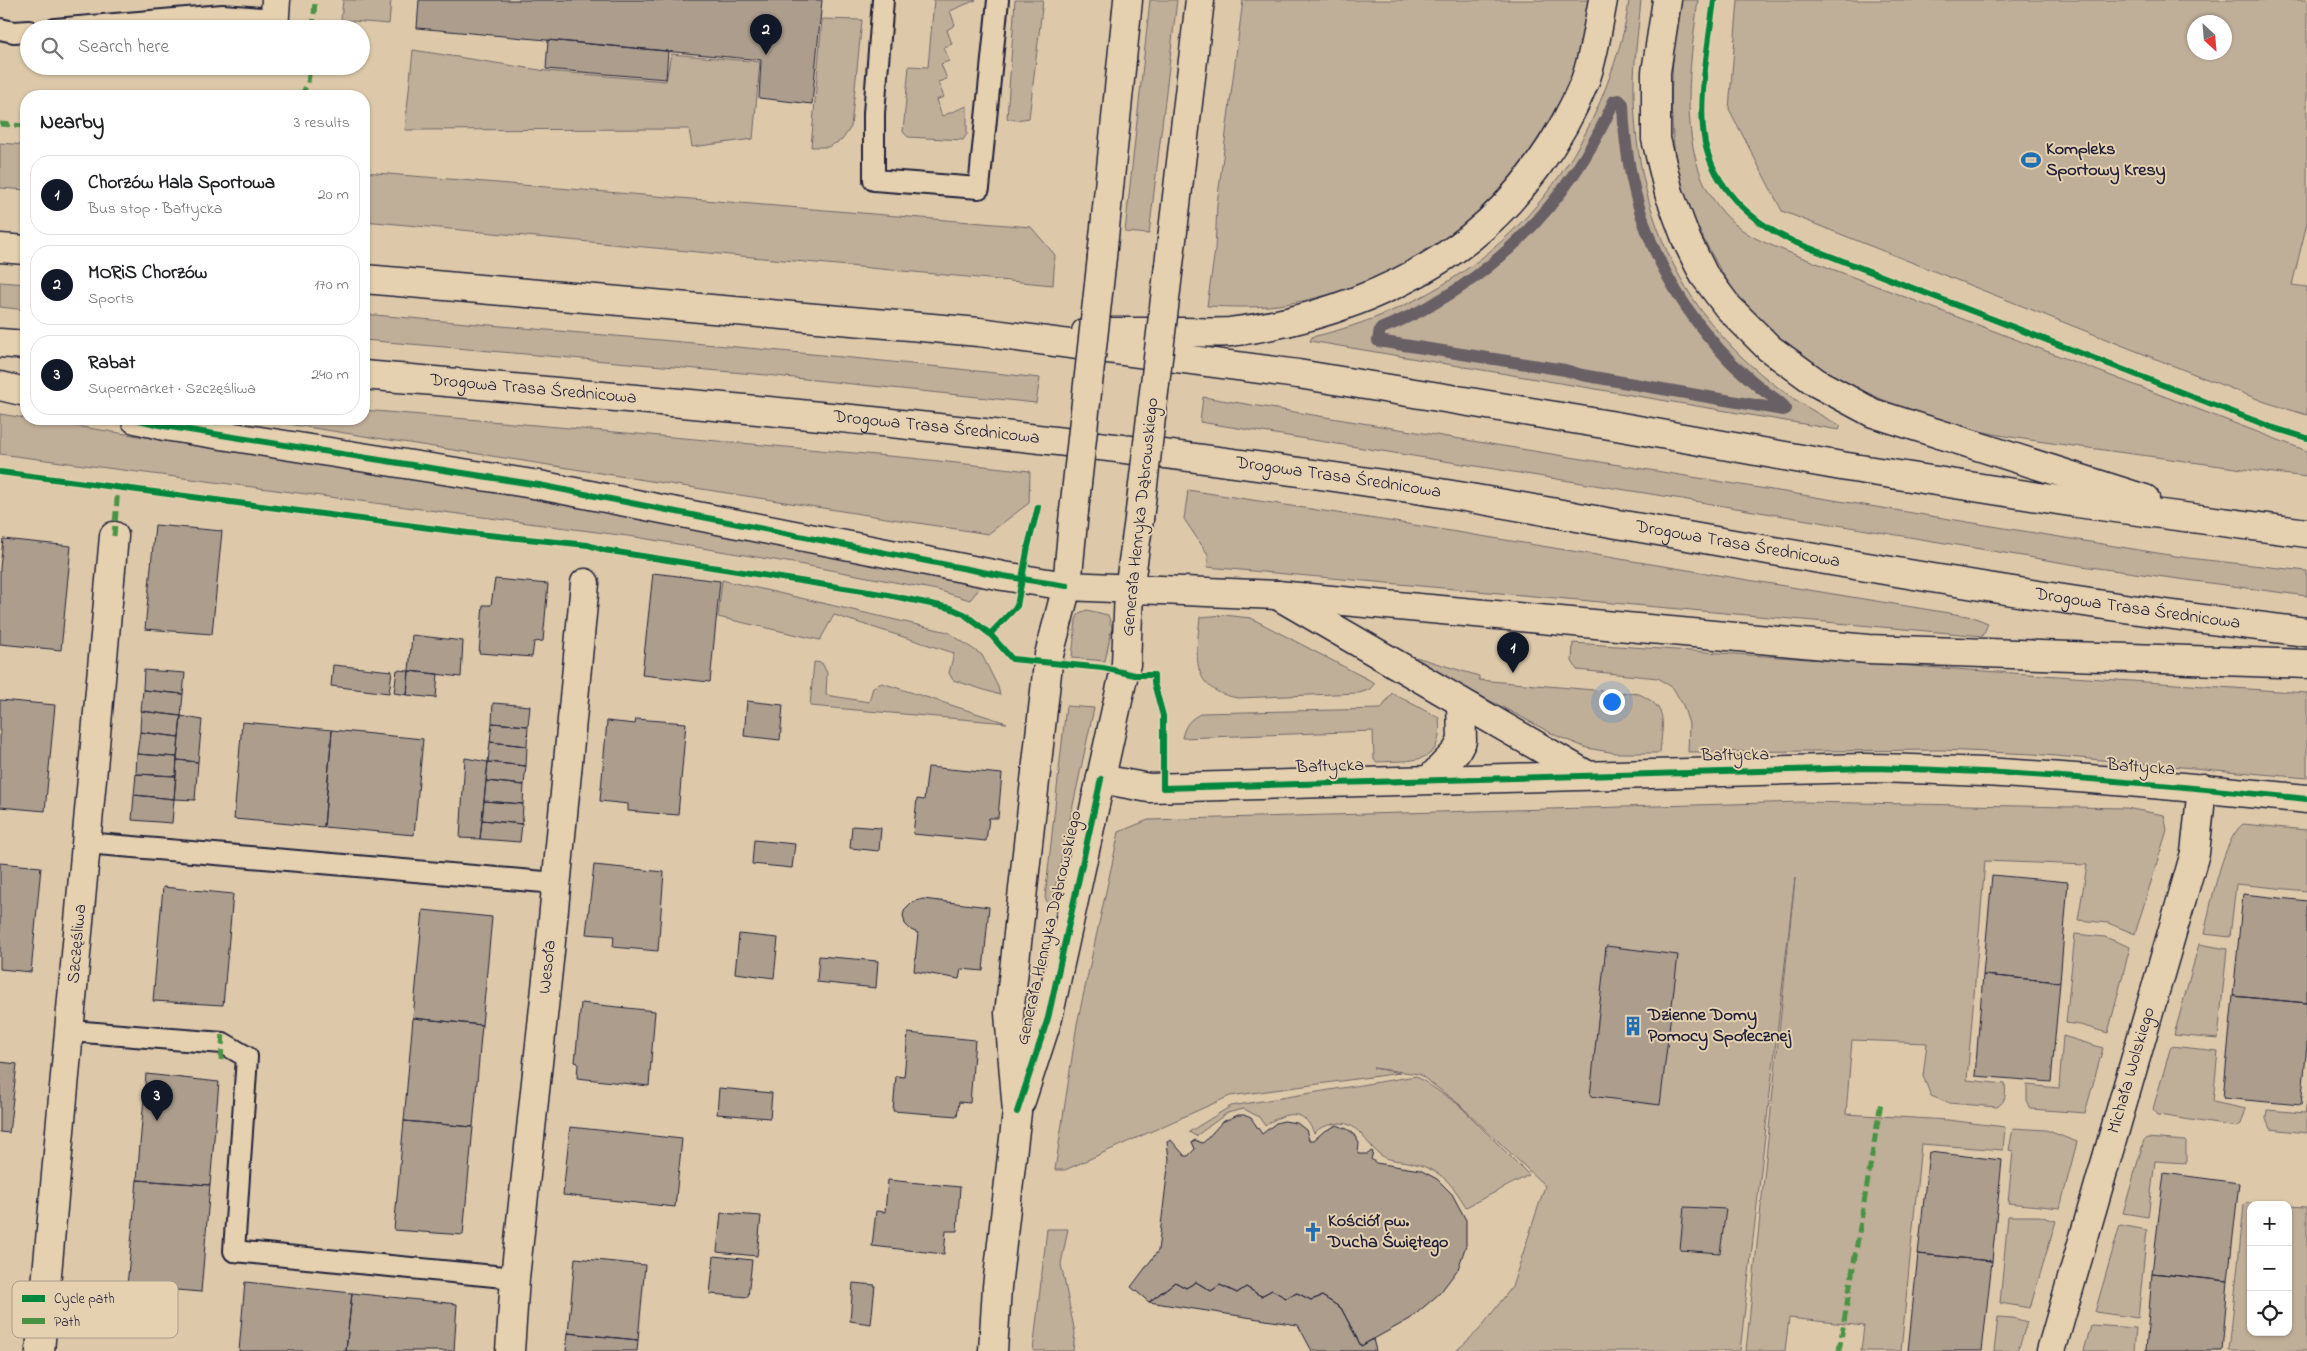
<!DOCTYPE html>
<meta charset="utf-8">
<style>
:root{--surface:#fff;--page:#f6f6f6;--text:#202124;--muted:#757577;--line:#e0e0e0;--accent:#111827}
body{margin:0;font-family:"Indie Flower",sans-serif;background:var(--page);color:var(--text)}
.controls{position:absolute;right:15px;bottom:15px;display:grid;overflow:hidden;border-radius:10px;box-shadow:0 1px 4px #0004}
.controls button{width:45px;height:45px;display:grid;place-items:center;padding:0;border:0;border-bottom:1px solid var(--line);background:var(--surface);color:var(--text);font:25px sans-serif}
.compass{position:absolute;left:2187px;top:15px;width:45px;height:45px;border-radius:50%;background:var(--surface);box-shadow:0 1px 4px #0004;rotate:154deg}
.you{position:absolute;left:1611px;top:701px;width:18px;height:18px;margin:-12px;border:4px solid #fff;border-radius:50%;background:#1a73e8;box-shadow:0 0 0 8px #1a73e833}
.badge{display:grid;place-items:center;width:32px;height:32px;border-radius:50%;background:var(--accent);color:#fff;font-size:16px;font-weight:700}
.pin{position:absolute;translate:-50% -41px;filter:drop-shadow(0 1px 2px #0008)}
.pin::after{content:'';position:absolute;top:26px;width:18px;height:15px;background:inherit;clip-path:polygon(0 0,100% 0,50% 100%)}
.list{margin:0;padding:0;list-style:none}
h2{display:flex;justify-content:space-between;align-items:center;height:65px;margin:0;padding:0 20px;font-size:21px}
h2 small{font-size:16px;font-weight:400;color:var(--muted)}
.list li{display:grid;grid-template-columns:32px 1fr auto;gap:15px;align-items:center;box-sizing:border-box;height:80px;margin:0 10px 10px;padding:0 10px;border:1px solid var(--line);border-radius:20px}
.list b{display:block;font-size:19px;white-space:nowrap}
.list p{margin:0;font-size:16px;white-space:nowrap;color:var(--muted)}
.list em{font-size:16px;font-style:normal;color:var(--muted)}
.icon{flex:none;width:28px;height:28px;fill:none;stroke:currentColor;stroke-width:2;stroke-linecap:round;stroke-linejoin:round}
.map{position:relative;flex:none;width:2307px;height:1351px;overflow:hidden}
.search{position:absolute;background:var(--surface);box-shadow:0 1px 4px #0004;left:20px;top:20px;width:350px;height:55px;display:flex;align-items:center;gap:12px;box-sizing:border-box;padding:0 18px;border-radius:28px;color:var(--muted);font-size:19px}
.panel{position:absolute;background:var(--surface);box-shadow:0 1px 4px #0004;left:20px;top:90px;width:350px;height:335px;border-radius:20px}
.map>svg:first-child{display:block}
.green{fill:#bfae98;stroke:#70686a;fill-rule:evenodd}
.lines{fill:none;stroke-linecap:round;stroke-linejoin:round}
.stream{stroke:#696166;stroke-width:12}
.building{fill:#ac9d8d;stroke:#22223b}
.lane-casing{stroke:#22223b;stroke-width:24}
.street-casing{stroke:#22223b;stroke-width:31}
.secondary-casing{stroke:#22223b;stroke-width:31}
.primary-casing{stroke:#22223b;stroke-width:31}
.lane{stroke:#e5d0af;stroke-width:20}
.street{stroke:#e5d0af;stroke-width:28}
.secondary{stroke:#e5d0af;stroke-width:28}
.primary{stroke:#e5d0af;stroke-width:28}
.secondary-bridge-casing{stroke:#22223b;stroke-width:31;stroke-linecap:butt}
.secondary-bridge{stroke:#e5d0af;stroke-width:28}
.quiet{stroke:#4a9344;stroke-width:5;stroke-dasharray:10 5;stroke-linecap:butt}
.cycleway-casing{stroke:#e5d0af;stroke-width:9}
.cycleway{stroke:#00873e;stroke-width:6}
.labels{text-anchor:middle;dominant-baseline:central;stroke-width:4;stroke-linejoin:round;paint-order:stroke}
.poi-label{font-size:18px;font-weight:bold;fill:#22223b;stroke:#e5d0af;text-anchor:start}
.street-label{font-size:18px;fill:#22223b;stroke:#e5d0af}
.key{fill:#e5d0af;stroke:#aa9c8c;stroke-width:1}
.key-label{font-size:14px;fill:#22223b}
</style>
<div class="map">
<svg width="2307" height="1351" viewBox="0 0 2307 1351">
<rect width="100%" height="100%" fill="#ddc9aa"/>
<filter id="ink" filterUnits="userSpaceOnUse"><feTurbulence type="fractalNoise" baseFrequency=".02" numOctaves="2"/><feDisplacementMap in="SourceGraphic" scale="10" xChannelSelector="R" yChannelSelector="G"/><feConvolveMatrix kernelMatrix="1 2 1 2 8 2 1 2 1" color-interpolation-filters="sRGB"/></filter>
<g filter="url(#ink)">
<path class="green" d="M343,0H391L389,24L341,20Z
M934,0H976L950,11L955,25L947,30L952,44L944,47L949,61L941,64L947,79L938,82L944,97L936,100L942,116L967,106V134L963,140L908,137L903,132L909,66L928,67Z
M1015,0H1043L1029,118L1017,120L1007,119Z
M1150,0H1177L1149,234L1125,232Z
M1243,0H1590C1585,28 1580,57 1569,84C1562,100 1551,115 1543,130C1485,227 1390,290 1278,305C1255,308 1230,307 1207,306L1215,250L1217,204Z
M1629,0H1641C1638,33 1633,65 1634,98C1638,246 1708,359 1841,426L1839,430L1310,341L1312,337C1450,305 1558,218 1607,84C1617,57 1626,29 1629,0Z
M1679,0H1698C1689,75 1671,176 1741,229C1755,240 1776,247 1793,254L2307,451V477C2244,470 2181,460 2118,452C2063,444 2007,439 1953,425C1928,418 1903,408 1879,398C1802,365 1747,324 1709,249C1698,228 1686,203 1680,180C1666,122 1672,59 1679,0Z
M1738,0H2307V223L2292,285L2307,287V415L2265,402L1782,211L1729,109ZM2224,22V52H2194V22Z
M822,19L862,20L851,127L842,140L828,147H811Z
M413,50L546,71L666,81L671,54L760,62L753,139L692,147L689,129L405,130Z
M0,143L26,145V190L0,188Z
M364,172L1031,227L1055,255L1053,285L364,221Z
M0,282L26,284V310L0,307Z
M364,314C589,334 815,352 1040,378L1036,403L766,375L364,340Z
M1203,397L2188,558L2307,571V596L2082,566L1682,499L1200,422Z
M364,410L911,458L1030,471L1029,503L988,534L256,419H364Z
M0,414L593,508L983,584L970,600L937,590L793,563L635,537L0,454Z
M1188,490L1414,525L1973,617L1988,623L1983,636L1207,567L1209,556L1184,519Z
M722,580L948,632L982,655L998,687L1000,695L953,680L949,673L954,653L834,615L820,640L718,617Z
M1087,610L1108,615L1112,627L1105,661L1072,658L1076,620L1079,613Z
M1224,615L1251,618L1375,683L1369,690L1359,693L1238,698C1189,690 1196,656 1200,617Z
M1573,643L2307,693V778L2033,754L1942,750L1688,752L1689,724L1683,705L1673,688L1658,678L1577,670L1572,661Z
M1416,657L1479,676V680L1639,694C1670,708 1662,723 1660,753H1615L1587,748L1557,736L1413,660Z
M814,662L822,663L827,673L826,695L869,702L873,687L882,683L1007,723L810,706Z
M1392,693L1439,718C1444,766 1413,760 1377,762L1374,760L1373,731L1182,738C1185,724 1190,719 1202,713L1381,709Z
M1066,706L1094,708L1053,898L1051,902L1048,903L1045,898Z
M1803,802L2126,808L2164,815L2167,830L2135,934L2108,923L2078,920L2087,865L1985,861L1967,1080L2005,1084C2006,1095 2006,1101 1997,1107L1948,1103L1931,1096L1923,1076L1927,1043L1852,1040L1846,1114L1948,1120L2005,1127L2003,1150L1921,1144L1901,1351H1861L1864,1326L1789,1318L1785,1351H1746L1795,878L1740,1351H1456L1479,1330L1512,1287L1545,1186L1459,1104L1419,1074L1373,1068L1400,1073L1230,1096L1065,1170H1055L1077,1024L1119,832L1148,820Z
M2243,824L2307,830V891L2236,884L2230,937L2204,934C2210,908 2223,838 2243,824Z
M2075,934L2105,937L2130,947L2108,1033L2080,1025L2066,1023Z
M2199,944L2227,949L2218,1039L2174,1035Z
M2063,1036L2103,1048L2085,1113L2031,1109L2027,1100V1085L2059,1088Z
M2171,1046L2218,1051L2213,1102L2246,1109L2241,1124L2237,1127L2158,1115L2153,1109Z
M1416,1076L1458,1104L1529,1175L1466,1207C1450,1180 1439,1169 1408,1162C1400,1161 1388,1160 1382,1156C1365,1145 1358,1118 1334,1124C1326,1126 1320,1127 1314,1133C1312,1129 1309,1122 1305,1119C1293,1109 1275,1118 1265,1126L1259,1117L1244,1109L1227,1113L1196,1136L1189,1132L1231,1106Z
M2307,1101V1133L2270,1129L2266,1119L2267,1110L2305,1113Z
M2013,1128L2046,1130L2077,1142L2060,1208L2008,1203L2013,1151L2009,1150Z
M2147,1138L2186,1141V1163L2155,1161L2148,1217L2123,1213L2144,1140Z
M2248,1203L2275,1205H2251V1332H2288V1206L2307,1207V1351H2229L2244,1205Z
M2008,1216H2039L2056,1221L2030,1308L2000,1303Z
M2120,1225L2147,1230L2138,1318L2095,1312Z
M1047,1229H1068L1061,1264L1075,1333L1073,1351H1033Z
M1998,1317L2013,1318L2027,1322L2018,1351H1994Z
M2091,1325L2136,1328L2134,1351H2084Z"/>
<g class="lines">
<path class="stream" d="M1619,100L1623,104C1626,205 1661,289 1731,362C1741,372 1752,381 1763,390C1770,396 1781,401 1786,409L1783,410L1582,375L1565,370L1378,341L1380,329C1486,288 1569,205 1614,101Z"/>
</g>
<path class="building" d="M419,0H822L812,104L759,98L761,60L417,28Z
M548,40L668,51L666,79L546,69Z
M155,525L222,531L212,634L145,629Z
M3,539L71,546L61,650L0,644V568Z
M653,573L720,581L710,682L642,675Z
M495,579L548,584L543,641L534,642L532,657L479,653L483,605H491Z
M412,635L463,641L461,677L409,671Z
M333,665L392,671L389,693L331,686Z
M144,670L185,673L183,694L143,690Z
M397,670L409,671L407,695L394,693Z
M409,671L438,674L436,698L407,695Z
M143,690L183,694L181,716L141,711Z
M0,700L55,705L45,811L0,807Z
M747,701L783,705L780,740L744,736Z
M493,703L530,706L528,726L492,723Z
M141,711L181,716L179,737L140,732Z
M181,716L202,720L198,762L177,760Z
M636,719L686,723L678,815L628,811V804L600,801L607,721L635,724Z
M242,722L332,730L324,827L234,819Z
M492,723L528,726L527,746L490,742Z
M332,730L423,739L414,835L324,827Z
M140,732L179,737L177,757L137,754Z
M490,742L527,746L526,766L488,762Z
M137,754L177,757L176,776L136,774Z
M465,758L488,762L480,839L460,838Z
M177,760L198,762L195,800L174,799Z
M488,762L526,766L524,785L486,781Z
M928,767L1002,774L998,818H989L986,841L913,834L917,799L924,800Z
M136,774L176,776L174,799L134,795Z
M486,781L524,785L523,804L484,801Z
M134,795L174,799L172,823L132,820Z
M484,801L523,804L522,824L482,820Z
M482,820L522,824L520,842L480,839Z
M852,826L881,828L879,851L850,848Z
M754,840L795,844L792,868L752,864Z
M0,863L41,867L31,972L0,969Z
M594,865L664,872L658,951L613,947L614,936L586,934Z
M1992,875L2068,882L2060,982L1983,975Z
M163,887L233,894L223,1005L153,1001Z
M2243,894L2307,901V1003L2233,996Z
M923,899L989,907L983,971L961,969L959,979L914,971L918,933L911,930L905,924L903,915L905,909L912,902Z
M423,910L492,917L482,1025L413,1018Z
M739,934L778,938L774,978L735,973Z
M1606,946L1678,955L1660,1105L1590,1096Z
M819,956L878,961L876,988L817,982Z
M1983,975L2060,982L2051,1082L1975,1076Z
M2233,996L2307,1003V1045L2301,1105L2223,1098Z
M581,1003L655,1011L649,1086L577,1078L578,1063L575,1062Z
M413,1018L482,1025L473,1127L404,1121Z
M908,1033L975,1040L970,1103L959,1102L957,1116L893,1111L896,1076L904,1077Z
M0,1062L17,1064L9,1133L0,1132Z
M146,1074L219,1082L210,1185L137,1180Z
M719,1088L772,1093L770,1118L717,1114Z
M1238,1115H1244L1251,1118L1262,1134L1276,1123L1284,1121L1297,1123L1306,1130L1309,1140H1314L1323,1132L1337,1125L1347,1129L1353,1133L1359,1143L1358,1154H1368L1371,1151L1373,1152L1371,1159L1376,1163L1420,1170L1437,1179L1452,1194L1466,1220V1245L1458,1269L1440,1293L1410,1319L1361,1346L1341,1308L1322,1296L1311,1300L1297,1293L1286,1298L1272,1290L1261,1296L1246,1287L1237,1293L1220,1285L1211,1291L1196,1282L1186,1288L1175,1282L1149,1302L1131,1287L1158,1251L1169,1159L1167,1142L1171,1140L1185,1156H1188L1195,1149L1192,1142L1195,1140L1202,1143L1204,1142L1222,1122Z
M404,1121L473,1127L463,1235L394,1230Z
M570,1127L682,1139L675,1207L563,1195Z
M1929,1152L2002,1160L1992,1261L1918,1254Z
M2164,1173L2239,1183L2228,1281L2152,1273Z
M137,1180L210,1185L201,1292L127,1286Z
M888,1180L960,1187L957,1231H946L944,1254L872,1246L876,1211L885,1212Z
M1684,1207L1726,1209L1720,1253L1680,1250Z
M721,1213L761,1216L757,1256L717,1252Z
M1918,1254L1992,1261L1982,1351H1908Z
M714,1256L752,1260L748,1297L710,1294Z
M575,1258L645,1265L638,1340L568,1333Z
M2152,1273L2228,1281L2222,1351H2146Z
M245,1282L352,1293L346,1351H239Z
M1175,1282L1186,1288L1196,1282L1211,1291L1220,1285L1237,1293L1246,1287L1261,1296L1272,1290L1286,1298L1297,1293L1311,1300L1322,1296L1341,1308L1361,1346L1373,1339L1376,1351H1312L1298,1325L1149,1302Z
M853,1283L875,1285L871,1324L850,1321Z
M352,1293L457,1304L454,1351H346Z
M568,1333L638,1340L637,1351H566Z"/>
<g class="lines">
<defs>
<path id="lane" d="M883,0L874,113V180L979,188L998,0
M0,29L14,32L29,31
M55,29L223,15L275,19
M86,843L556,883
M71,1031L223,1043L247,1057L234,1251L515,1278"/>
<g id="street">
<path d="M274,29L276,0"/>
<path d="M1277,595L1587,775"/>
<path d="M1101,779L1149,788L1863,768C2011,770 2159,784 2307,799"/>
<path d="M1430,779L1456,752L1462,741L1461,702"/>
<path id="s1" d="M40,1351C67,1080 89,808 114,536"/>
<path id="s2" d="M510,1351L515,1278L550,951L585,583"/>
<path id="s3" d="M2051,1351L2195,853L2202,788"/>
</g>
<path id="secondary" d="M1102,257L1128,0
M1169,265L1200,0
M1067,586L1277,595
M1021,1101L1048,1018L1126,664L1129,590L1139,519
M993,1351L997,1287L1017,1112L1009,1013L1011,997L1049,655L1067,586L1074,511"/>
<g id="primary">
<path d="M1667,0L1656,72V139L1669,193L1687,241L1704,275L1728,307L1769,348L1817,383L1873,413L2145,499"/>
<path d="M0,248L26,250"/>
<path d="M364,279L979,332L1298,374L1616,426L1847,467L2077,503L2307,533"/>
<path d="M1086,332C1119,332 1152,332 1184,332C1199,332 1215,333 1230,332C1313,322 1404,290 1470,238C1520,198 1561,140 1585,81C1594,56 1598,26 1603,0"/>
<path d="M0,343L26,345"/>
<path id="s4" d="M364,375C711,405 1058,434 1402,487C1470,497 1538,510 1606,522C1839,562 2072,605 2307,632"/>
<path d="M0,386L26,392"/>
<path d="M135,419L164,426L539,485L1003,576L1067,586"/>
<path d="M1277,595L1868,649L2307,664"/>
</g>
</defs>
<use href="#lane" class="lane-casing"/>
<use href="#street" class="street-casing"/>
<use href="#secondary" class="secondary-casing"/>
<use href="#primary" class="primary-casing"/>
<use href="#lane" class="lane"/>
<use href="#street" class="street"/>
<use href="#secondary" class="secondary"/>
<use href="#primary" class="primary"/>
<defs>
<path id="secondary-bridge" d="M1074,511L1102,257
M1139,519L1169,265"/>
</defs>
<use href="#secondary-bridge" class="secondary-bridge-casing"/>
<use href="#secondary-bridge" class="secondary-bridge"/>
<path class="quiet" d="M313,29L315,0
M301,96L308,83L310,66
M0,124L26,126
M114,536L118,488
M221,1060L223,1032
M1839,1351L1881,1102"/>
<defs>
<path id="cycleway" d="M1714,0C1709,42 1695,112 1707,151C1720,194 1755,224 1794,242L2271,427L2307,438
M135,419L164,426L539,485L1003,576L1067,586
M0,472L468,533L588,545L604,550L888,595L950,608L964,614L990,634L1012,659L1103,668L1135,675H1154V683L1163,716V788L1863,768C2011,770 2159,784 2307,799
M990,634L1017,606L1028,546L1038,507
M1017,1112L1048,1018L1101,779"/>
</defs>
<use href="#cycleway" class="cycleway-casing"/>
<use href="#cycleway" class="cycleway"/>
</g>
</g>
<defs>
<symbol id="stadium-bare" viewBox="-9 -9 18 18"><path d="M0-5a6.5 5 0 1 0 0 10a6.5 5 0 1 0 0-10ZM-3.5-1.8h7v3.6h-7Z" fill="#1f6fb2" stroke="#e5d0af" stroke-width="2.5" paint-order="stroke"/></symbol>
<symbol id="building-bare" viewBox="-9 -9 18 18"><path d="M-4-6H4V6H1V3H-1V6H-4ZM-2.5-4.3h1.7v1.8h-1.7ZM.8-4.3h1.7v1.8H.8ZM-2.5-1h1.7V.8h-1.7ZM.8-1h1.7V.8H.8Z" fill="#1f6fb2" stroke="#e5d0af" stroke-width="2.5" paint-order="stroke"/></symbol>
<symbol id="church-bare" viewBox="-9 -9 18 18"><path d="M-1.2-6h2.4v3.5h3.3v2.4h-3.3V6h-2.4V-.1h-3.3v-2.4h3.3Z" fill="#1f6fb2" stroke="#e5d0af" stroke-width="2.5" paint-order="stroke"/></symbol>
</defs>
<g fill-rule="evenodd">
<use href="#stadium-bare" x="2017" y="146" width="28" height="28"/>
<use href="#building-bare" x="1619" y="1012" width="28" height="28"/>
<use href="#church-bare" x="1299" y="1218" width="28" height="28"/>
</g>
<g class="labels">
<g class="poi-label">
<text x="2046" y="150">Kompleks<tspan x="2046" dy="21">Sportowy Kresy</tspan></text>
<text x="1648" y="1016">Dzienne Domy<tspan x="1648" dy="21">Pomocy Społecznej</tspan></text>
<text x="1328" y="1222">Kościół pw.<tspan x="1328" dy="21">Ducha Świętego</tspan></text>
</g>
<g class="street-label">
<text stroke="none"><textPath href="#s4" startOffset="170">Drogowa Trasa Średnicowa</textPath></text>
<text stroke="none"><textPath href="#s4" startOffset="575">Drogowa Trasa Średnicowa</textPath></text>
<text stroke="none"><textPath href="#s4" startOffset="980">Drogowa Trasa Średnicowa</textPath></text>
<text transform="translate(1141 517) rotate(-84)">Generała Henryka Dąbrowskiego</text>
<text stroke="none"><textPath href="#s4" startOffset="1385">Drogowa Trasa Średnicowa</textPath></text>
<text stroke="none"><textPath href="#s4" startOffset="1790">Drogowa Trasa Średnicowa</textPath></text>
<text transform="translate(1735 756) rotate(-1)">Bałtycka</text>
<text transform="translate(1330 767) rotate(-2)">Bałtycka</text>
<text transform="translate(2141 768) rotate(4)">Bałtycka</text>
<text transform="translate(1050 928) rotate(-77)">Generała Henryka Dąbrowskiego</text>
<text stroke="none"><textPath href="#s1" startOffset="409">Szczęśliwa</textPath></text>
<text stroke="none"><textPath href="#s2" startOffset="386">Wesoła</textPath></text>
<text stroke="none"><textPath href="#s3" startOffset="292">Michała Wolskiego</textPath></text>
</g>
</g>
<rect x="12" y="1281" width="166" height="57" rx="8" class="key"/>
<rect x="22" y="1295" width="23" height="7" fill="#00873e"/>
<rect x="22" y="1318" width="23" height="6" fill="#4a9344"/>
<g class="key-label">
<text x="54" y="1303">Cycle path</text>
<text x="54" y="1326">Path</text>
</g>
</svg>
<div class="controls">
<button>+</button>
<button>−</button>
<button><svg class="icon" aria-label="locate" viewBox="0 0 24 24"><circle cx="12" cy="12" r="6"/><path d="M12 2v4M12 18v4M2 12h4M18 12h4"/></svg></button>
</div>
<svg class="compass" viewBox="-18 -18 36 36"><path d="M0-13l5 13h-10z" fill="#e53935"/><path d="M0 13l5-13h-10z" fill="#757577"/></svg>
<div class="you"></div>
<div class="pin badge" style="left:1513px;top:673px">1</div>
<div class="pin badge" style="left:766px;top:55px">2</div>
<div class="pin badge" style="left:157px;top:1121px">3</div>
<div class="search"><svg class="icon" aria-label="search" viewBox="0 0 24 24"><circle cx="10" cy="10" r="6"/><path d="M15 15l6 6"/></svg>Search here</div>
<section class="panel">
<h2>Nearby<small>3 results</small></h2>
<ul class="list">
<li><span class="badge">1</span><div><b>Chorzów Hala Sportowa</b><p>Bus stop · Bałtycka</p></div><em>20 m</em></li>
<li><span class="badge">2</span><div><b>MORiS Chorzów</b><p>Sports</p></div><em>170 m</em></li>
<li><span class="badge">3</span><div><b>Rabat</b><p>Supermarket · Szczęśliwa</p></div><em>240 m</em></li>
</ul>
</section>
</div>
